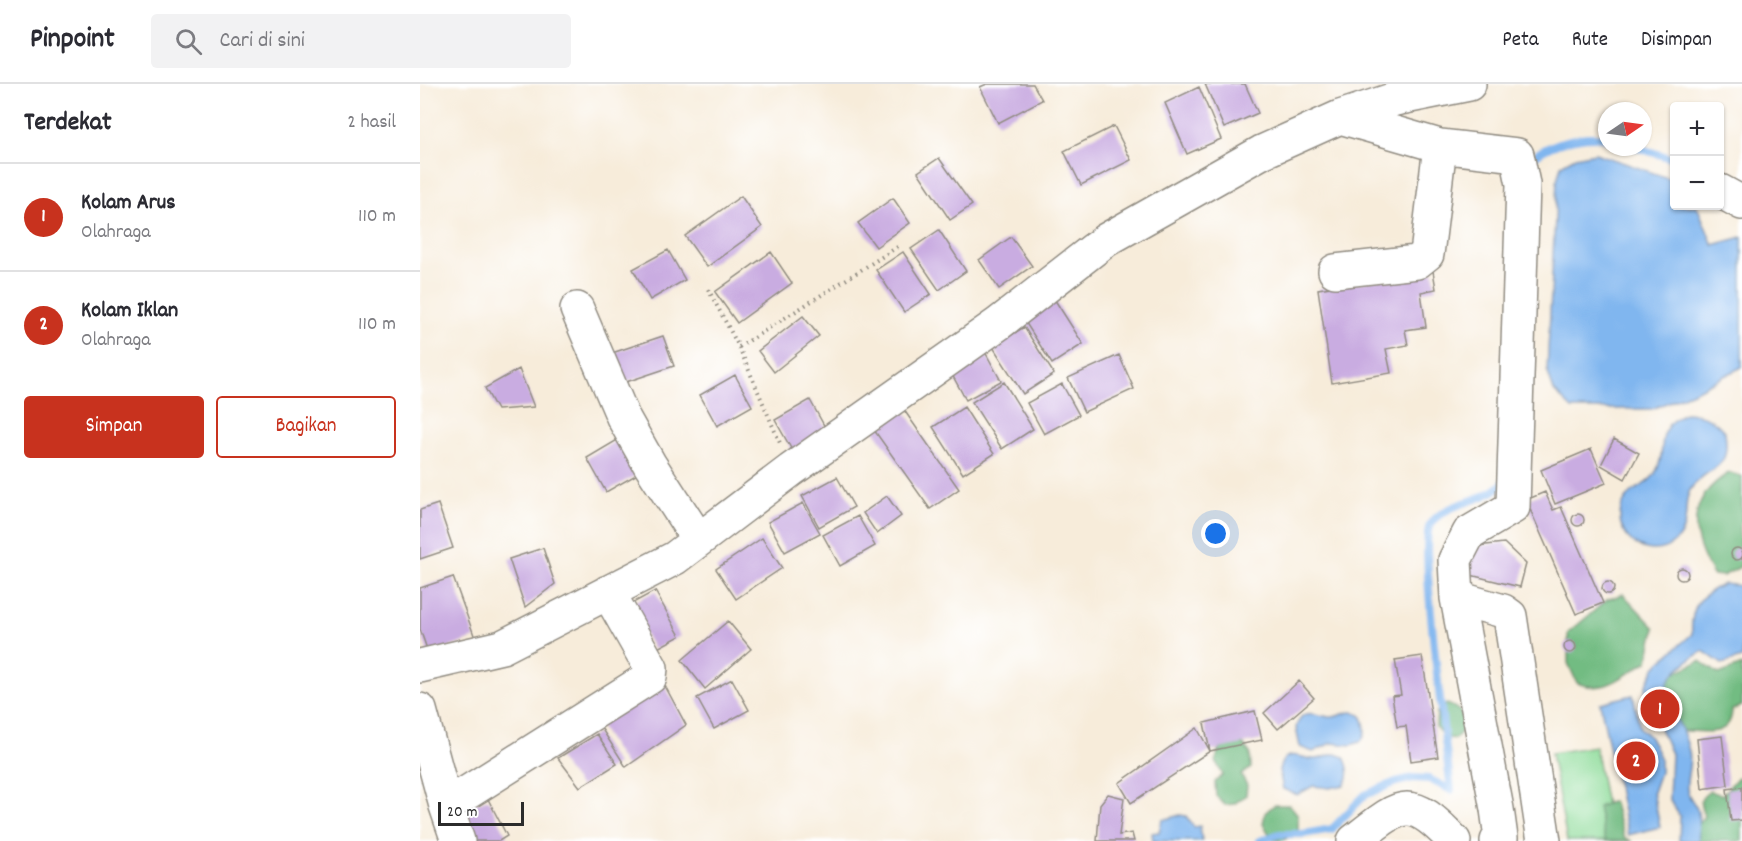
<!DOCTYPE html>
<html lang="id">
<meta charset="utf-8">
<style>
:root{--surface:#fff;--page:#f2f2f3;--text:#2b2b33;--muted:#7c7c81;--line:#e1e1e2;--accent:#c8321e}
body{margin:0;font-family:Dekko,sans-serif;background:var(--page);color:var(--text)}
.controls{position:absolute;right:18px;top:18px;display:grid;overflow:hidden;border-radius:6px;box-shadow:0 2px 4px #0004}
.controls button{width:54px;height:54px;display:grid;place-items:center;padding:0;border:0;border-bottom:2px solid var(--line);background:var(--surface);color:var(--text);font:30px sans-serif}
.compass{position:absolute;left:1178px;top:18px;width:54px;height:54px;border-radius:50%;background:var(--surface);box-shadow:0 2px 4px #0004;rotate:77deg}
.scale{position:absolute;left:18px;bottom:15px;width:86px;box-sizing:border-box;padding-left:6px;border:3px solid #2b2b2b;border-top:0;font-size:16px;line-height:21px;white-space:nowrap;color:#2b2b2b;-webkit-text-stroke:4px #fff;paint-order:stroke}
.you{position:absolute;left:796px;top:450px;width:21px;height:21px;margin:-15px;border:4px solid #fff;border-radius:50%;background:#1a73e8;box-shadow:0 0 0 9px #1a73e833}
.badge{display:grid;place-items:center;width:39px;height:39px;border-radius:50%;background:var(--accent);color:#fff;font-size:20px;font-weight:700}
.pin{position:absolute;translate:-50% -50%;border:3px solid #fff;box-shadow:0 2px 6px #0006}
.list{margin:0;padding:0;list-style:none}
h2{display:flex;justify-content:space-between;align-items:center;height:78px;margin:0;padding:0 24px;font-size:26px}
h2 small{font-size:20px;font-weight:400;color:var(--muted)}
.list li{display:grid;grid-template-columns:39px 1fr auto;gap:18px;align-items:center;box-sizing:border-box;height:108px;padding:0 24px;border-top:2px solid var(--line)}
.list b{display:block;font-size:22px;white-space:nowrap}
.list p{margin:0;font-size:20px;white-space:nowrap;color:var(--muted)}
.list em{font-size:20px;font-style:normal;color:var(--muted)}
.actions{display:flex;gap:12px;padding:18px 24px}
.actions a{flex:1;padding:14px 0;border:2px solid var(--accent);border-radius:6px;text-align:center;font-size:21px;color:var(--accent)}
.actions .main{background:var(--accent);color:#fff}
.icon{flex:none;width:33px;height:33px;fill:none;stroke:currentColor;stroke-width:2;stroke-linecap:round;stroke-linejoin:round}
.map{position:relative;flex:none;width:1322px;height:757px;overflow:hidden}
header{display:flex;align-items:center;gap:36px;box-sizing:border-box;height:84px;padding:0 30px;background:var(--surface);border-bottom:2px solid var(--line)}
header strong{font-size:28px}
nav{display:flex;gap:33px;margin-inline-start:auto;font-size:21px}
.search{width:420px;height:54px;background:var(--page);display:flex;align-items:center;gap:15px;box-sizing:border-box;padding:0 21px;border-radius:6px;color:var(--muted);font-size:22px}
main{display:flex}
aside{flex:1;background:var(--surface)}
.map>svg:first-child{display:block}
.green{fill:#8edc9a;stroke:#5c8462;stroke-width:1.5}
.forest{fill:#72bc82;stroke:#4e7456;stroke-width:1.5}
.water{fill:#80b6ef;stroke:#56708d;stroke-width:1.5}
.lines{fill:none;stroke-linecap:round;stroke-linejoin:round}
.stream{stroke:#80b6ef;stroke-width:8}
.building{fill:#c9ace1}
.minor-casing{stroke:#918c82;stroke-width:36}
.path{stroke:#918c82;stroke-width:4;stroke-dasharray:1.5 4.5;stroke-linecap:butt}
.minor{stroke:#fff;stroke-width:33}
</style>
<header>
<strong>Pinpoint</strong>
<div class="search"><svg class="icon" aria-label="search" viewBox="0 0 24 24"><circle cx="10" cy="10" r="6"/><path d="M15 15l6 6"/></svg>Cari di sini</div>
<nav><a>Peta</a><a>Rute</a><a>Disimpan</a></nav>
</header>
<main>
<aside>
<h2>Terdekat<small>2 hasil</small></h2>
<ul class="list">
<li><span class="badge">1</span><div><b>Kolam Arus</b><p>Olahraga</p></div><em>110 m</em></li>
<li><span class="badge">2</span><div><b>Kolam Iklan</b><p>Olahraga</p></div><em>110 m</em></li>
</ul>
<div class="actions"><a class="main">Simpan</a><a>Bagikan</a></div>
</aside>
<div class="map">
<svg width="1322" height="757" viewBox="0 0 1322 757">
<rect width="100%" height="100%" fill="#fff"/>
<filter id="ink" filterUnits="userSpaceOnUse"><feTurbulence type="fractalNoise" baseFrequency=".0167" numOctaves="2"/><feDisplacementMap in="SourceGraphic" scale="12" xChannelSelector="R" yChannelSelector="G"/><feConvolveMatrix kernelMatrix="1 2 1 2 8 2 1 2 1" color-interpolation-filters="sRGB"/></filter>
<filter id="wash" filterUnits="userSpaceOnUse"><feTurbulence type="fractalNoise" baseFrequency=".008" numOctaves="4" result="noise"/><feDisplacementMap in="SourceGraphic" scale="24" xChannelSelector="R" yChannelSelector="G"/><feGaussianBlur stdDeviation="1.35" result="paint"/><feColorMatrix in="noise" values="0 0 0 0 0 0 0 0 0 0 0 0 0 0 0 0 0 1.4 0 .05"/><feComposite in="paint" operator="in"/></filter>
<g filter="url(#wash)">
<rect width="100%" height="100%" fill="#f7ecda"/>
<path class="green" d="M1175,662L1190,742L1187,757H1147L1131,669Z"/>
<path class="forest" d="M1309,389L1322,392V436L1319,443L1322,482L1303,492L1293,491C1270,452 1265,415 1309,389Z
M1203,510L1235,544L1228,577C1203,591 1187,611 1157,599L1148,579V549L1187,516Z
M1280,577L1299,590L1322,581V622L1312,626C1311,658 1277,645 1257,647L1244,626L1245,593Z
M1027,620C1041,625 1044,631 1045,644L1035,655L1024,653L1016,643L1017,628Z
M807,659H822L830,669L831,684L821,691L827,701L826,711L814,720L805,721L796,712L795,698L803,691L796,678L798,667Z
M1318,693L1322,696V757H1275V745L1284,732C1279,719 1278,715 1290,707L1302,711Z
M1193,717L1204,754L1212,757H1185L1178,723Z
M854,721H870L878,731V746L864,756H853L843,740L845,729Z"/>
<path class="water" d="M1175,69L1254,96V122H1277L1293,161L1322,153V283L1275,307L1232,325H1152L1134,307L1127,286L1137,96L1141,81L1155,73Z
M1265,329C1283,330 1293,334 1305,348C1311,389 1291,379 1273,402C1259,418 1275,442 1252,460C1227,479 1191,450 1202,422C1210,403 1225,404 1234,391C1250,366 1231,345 1265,329Z
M1304,500L1322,502V574L1302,580L1283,567C1218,607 1258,616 1269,667C1272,680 1266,692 1267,704C1267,713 1274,717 1277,725C1281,734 1277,747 1279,757H1259L1260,733L1249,714L1251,670L1225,609L1226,601L1236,582L1272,550C1270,523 1279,511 1304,500Z
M1213,611L1220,644L1230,653L1240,673V688L1233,708L1240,743L1208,751L1180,619Z
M932,628L941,631C945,639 948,651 940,658L931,661L911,659L893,668L880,663L876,644C882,619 899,634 913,633C920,632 925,628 932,628Z
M915,670L924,673C929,683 931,693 924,701L910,704L893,702L877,711L863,705L859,686C865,661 882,676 896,675C903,675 908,671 915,670Z
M760,731L766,732L774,743L780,742L782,757H733L732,749L739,748L742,736Z"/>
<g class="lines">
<path class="stream" d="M1215,63L1254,75
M1107,79C1123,61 1164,48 1187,55
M840,757L859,750H883L912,745L945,711L976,698L993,694L1009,695L1031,706C1027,669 998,461 1010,441C1026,416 1065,420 1084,398"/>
</g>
<g id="blocks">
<path class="building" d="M567,0H613L622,16L578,39L560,3Z
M785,0H825L838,29L804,44Z
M779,3L801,55L767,70L745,19Z
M694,42L711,76L661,101L644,67Z
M519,74L552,121L530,136L498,88Z
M321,112L342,143L287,183L265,152Z
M473,114L490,139L456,163L438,139Z
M519,146L546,187L519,206L491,165Z
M591,153L612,182L579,205L559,176Z
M248,166L265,196L230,216L213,185Z
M351,168L372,199L317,239L295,208Z
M483,168L511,210L484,228L456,186Z
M1013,187L1016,205L1001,208L1006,243L985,246L988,261L966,265L971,289L912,299L898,205Z
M633,213L663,260L632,280L602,233Z
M383,232L399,252L354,288L338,267Z
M604,243L634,290L603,310L573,263Z
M243,252L254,282L203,299L192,269Z
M564,266L581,297L546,316L529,285Z
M699,271L714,305L664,328L648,294Z
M99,285L114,323L77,326L65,304Z
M315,291L332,322L297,342L280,311Z
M584,298L613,345L582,365L552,318Z
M642,300L659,331L624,350L607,319Z
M390,316L407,347L372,366L355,336Z
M544,323L574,370L543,390L513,343Z
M484,326L539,405L510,425L454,346Z
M204,352L223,387L186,408L167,374Z
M1194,355L1219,369L1205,395L1181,381Z
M1171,365L1186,399L1135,420L1121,386Z
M417,393L434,423L399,443L382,412Z
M1125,408L1133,426L1141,423L1183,519L1156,530L1106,416Z
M467,412L481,432L457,450L443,429Z
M383,419L400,449L365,468L348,438Z
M18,420L33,464L0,475V426Z
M1152 436a6 6 0 1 1 12 0a6 6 0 1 1-12 0Z
M438,432L455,462L420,482L403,451Z
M342,454L362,484L316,515L296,485Z
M1084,459L1106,480L1100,503L1042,489L1048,463Z
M1311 470a6 6 0 1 1 12 0a6 6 0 1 1-12 0Z
M123,464L135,500L105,523L89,475Z
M1256 490a6 6 0 1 1 12 0a6 6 0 1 1-12 0Z
M33,493L55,554L9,571L0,545V504Z
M1182 504a6 6 0 1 1 12 0a6 6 0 1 1-12 0Z
M235,507L260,552L234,566L209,521Z
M308,537L331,565L285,605L262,576Z
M1144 563a6 6 0 1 1 12 0a6 6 0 1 1-12 0Z
M1002,572L1018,673L991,677L986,642L977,643L972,612L981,611L975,576Z
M312,595L329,626L294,645L277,614Z
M879,597L894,614L858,645L844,629Z
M244,600L266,641L206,683L178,639Z
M835,627L842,656L790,667L711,719L699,699L777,644L790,667L784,639Z
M177,650L197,680L160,703L138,674Z
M1302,652L1308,701L1282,705L1277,655Z
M1322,703V736L1311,737L1307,705Z
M688,710L704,714L699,751L712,749L714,757H677L680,720Z
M68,715L87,752L79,757H44L35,727Z"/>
</g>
</g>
<g filter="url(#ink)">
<use href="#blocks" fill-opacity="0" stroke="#918c82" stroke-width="1.5"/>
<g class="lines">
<defs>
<path id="minor" d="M920,33L1020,62L1097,71L1103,100L1093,423L1049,449L1035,476L1037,514L1077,725L1081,754L1077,757
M1300,107L1322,119
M915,187L997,178L1007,170L1020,62
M157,225L203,333L230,381L278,455
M1037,514L1083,527L1090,532L1124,757
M0,582L82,563L255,474L371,386L578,240L686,156L842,68L920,33L975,15L1049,0
M0,626L26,722L38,757
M26,722L230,593L231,584L188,508
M934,757C981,720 989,709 1034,757"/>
</defs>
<use href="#minor" class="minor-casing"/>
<path class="path" d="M288,205L319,263L360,359
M319,263L479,162"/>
<use href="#minor" class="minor"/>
</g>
</g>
</svg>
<div class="controls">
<button>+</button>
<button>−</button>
</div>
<svg class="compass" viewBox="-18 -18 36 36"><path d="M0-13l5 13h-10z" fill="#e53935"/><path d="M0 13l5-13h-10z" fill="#7c7c81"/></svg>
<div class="scale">20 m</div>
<div class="you"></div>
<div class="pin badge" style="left:1240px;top:625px">1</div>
<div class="pin badge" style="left:1216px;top:677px">2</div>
</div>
</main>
